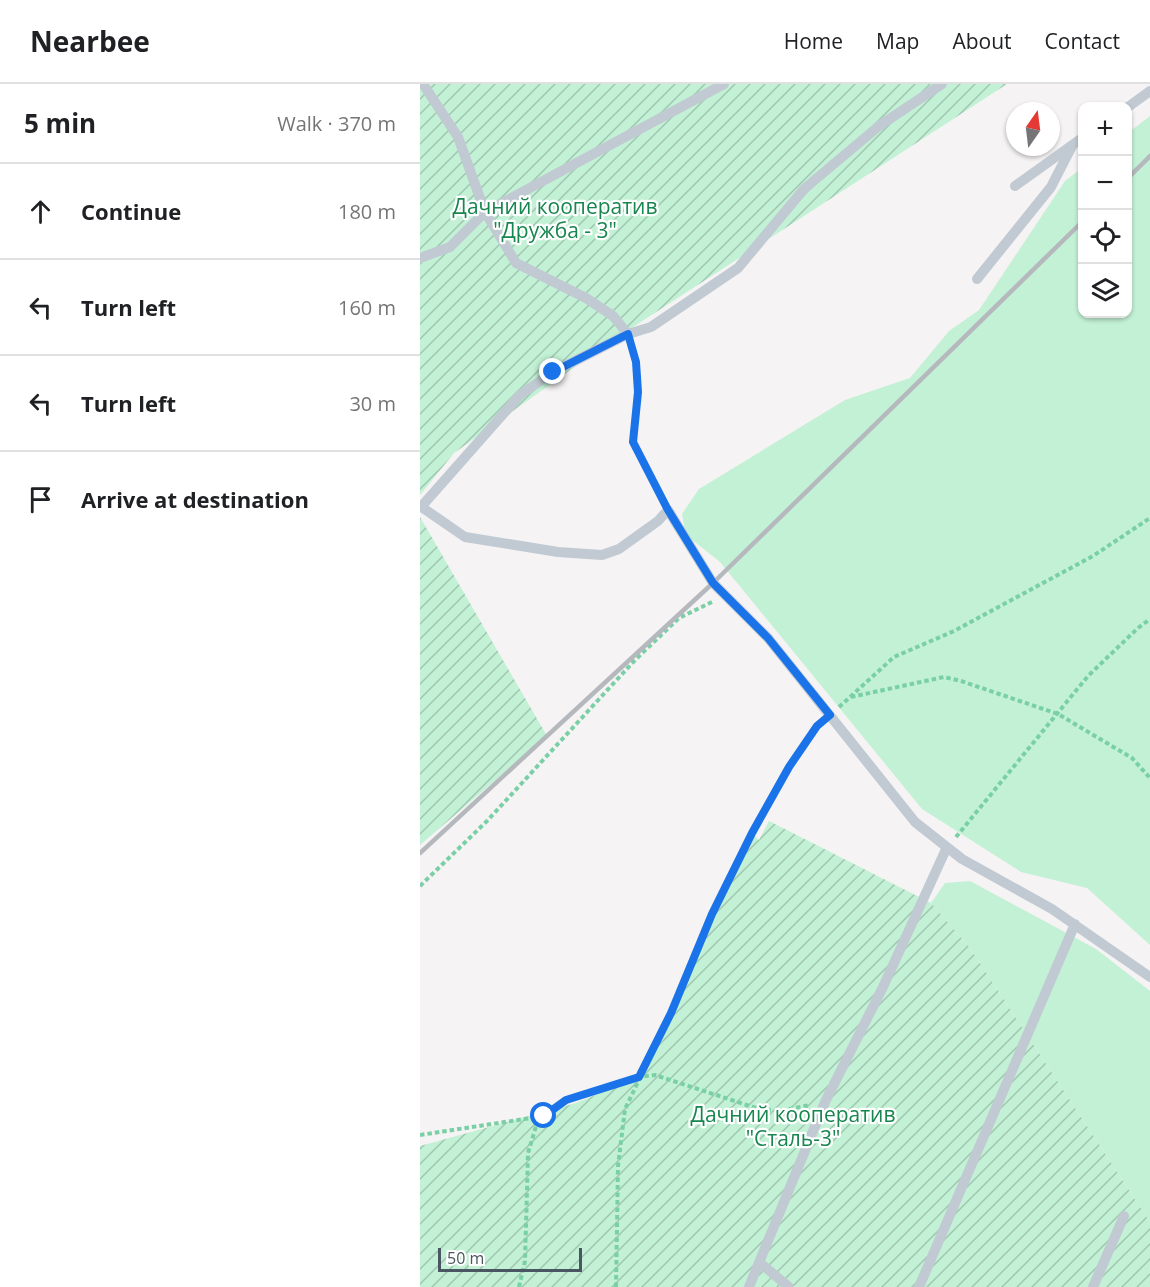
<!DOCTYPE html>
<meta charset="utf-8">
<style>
:root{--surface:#fff;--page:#f2f2f2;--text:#202124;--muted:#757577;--line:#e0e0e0}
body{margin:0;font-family:"Open Sans",sans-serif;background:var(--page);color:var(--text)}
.controls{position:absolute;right:18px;top:18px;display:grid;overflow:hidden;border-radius:12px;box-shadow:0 2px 4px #0004}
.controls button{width:54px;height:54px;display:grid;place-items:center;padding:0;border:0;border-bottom:2px solid var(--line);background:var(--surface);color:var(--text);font:30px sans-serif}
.compass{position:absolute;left:586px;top:18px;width:54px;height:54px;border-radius:50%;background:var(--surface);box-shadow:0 2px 4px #0004;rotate:14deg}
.scale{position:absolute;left:18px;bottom:15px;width:144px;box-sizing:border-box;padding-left:6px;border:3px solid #4a5661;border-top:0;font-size:16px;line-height:21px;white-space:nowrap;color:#4a5661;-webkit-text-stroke:4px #fff;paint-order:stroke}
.stop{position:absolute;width:18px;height:18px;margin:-14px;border:4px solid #1a73e8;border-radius:50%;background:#fff}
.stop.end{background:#1a73e8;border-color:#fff;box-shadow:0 2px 6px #0008}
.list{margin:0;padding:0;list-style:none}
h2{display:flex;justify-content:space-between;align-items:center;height:78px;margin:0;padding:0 24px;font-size:26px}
h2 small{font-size:20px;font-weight:400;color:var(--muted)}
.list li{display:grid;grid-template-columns:39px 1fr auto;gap:18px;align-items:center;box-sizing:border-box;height:96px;padding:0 24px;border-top:2px solid var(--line)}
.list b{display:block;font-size:22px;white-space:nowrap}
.list em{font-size:20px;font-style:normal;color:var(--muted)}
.icon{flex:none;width:33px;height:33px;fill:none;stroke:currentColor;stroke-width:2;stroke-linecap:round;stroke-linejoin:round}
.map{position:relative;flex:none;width:730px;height:1203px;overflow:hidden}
header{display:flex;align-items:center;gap:36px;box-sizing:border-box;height:84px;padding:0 30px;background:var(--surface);border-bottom:2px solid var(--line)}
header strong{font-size:28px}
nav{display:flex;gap:33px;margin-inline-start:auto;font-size:21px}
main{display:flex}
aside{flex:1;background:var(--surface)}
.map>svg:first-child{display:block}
.grass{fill:#c3f1d5}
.garden{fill:url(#garden-furrows)}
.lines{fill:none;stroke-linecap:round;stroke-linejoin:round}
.path{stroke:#7ad0a6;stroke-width:4;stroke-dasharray:4.5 3;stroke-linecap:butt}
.service{stroke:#c1cad2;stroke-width:10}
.rail{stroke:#b5b8bd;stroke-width:4.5}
.route{stroke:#1a73e8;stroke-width:8}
.labels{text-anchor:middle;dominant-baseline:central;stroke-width:4.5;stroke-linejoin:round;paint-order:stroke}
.park-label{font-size:21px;fill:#17864f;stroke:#fff}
</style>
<header>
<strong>Nearbee</strong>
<nav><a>Home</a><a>Map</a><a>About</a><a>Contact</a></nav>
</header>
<main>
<aside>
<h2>5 min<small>Walk · 370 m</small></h2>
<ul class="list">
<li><svg class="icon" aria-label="ahead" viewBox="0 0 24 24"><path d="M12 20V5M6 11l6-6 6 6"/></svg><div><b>Continue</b></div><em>180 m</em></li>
<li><svg class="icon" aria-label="left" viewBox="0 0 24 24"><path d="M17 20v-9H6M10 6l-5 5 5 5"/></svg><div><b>Turn left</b></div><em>160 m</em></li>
<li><svg class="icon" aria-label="left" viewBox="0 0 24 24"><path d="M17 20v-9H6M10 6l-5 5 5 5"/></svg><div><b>Turn left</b></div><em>30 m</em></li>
<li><svg class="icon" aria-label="arrive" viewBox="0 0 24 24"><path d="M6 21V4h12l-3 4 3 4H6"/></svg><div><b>Arrive at destination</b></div></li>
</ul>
</aside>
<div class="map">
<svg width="730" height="1203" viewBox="0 0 730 1203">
<defs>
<pattern id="garden-furrows" width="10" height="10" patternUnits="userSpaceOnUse" patternTransform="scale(1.5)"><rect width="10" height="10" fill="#c3f1d5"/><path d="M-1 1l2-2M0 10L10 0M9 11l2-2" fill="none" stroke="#a0c6b0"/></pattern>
</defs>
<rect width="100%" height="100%" fill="#f5f3f3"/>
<path class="grass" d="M730,32V861L667,804L601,788L502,725L300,478L266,451L262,430L279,405L425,316L490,294L529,247L559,226L645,97L662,84V230H708V49Z
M550,797L676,865L730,907V1138L550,864L511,819L525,799Z"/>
<path class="garden" d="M0,0H587L190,258L34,369L0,411Z
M0,433L127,652L0,761Z
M349,737L511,819L550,864L730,1138V1203H0V1062L156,1019L214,995L251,925L332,749L339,756Z"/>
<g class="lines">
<path class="path" d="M212,262L216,278L218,308L213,358L242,415
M431,613L524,593L541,597L638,630L712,674L730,694
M419,623L474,573L534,547L673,472L730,434
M536,753L668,592L718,544L730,535
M0,802L67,737L215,576L259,534L292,518
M0,1051L124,1032
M99,1203L105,1177L108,1069L117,1039L146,1016L219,993L235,991L336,1024L359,1027L390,1021
M196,1203L198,1082L205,1025L251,929L292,829L332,749L369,683L400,640"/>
<path class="service" d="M708,23L730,7
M595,102L662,54
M0,174L30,163L65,128L304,0
M557,195L631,103L652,62
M208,250L231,243L318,184L384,105L459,42L522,0
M0,422L45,453L138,468L182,471L199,465L238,437L248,426L293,499L348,554L495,738L542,775L632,825L730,893
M1,423L100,311L133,288L208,250L193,232L166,214L96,179L65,128L38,53L3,0
M339,1178L369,1203
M329,1203L405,1018L463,903L527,763
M499,1203L655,840
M673,1203L704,1132"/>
<path class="rail" d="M708,94L730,72
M0,769L293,499L662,138"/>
</g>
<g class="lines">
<path class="route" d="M124,1032L146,1016L219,993L251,929L292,830L332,749L369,683L397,642L410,631L348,554L293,499L248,426L213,358L218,308L216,278L208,250L133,288"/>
</g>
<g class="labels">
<g class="park-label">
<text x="135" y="122">Дачний кооператив<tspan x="135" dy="24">"Дружба - 3"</tspan></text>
<text x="373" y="1030">Дачний кооператив<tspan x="373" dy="24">"Сталь-3"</tspan></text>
</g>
</g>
</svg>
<div class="controls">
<button>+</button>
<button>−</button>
<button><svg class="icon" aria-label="locate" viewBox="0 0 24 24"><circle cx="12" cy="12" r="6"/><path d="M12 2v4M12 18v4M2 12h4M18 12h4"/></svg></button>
<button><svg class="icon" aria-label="layers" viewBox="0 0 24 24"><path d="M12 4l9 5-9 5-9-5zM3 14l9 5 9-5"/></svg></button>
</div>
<svg class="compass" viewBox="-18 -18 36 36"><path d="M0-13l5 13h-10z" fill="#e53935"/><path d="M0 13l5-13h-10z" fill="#757577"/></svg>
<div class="scale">50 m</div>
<div class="stop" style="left:124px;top:1032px"></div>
<div class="stop end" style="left:133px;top:288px"></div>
</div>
</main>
